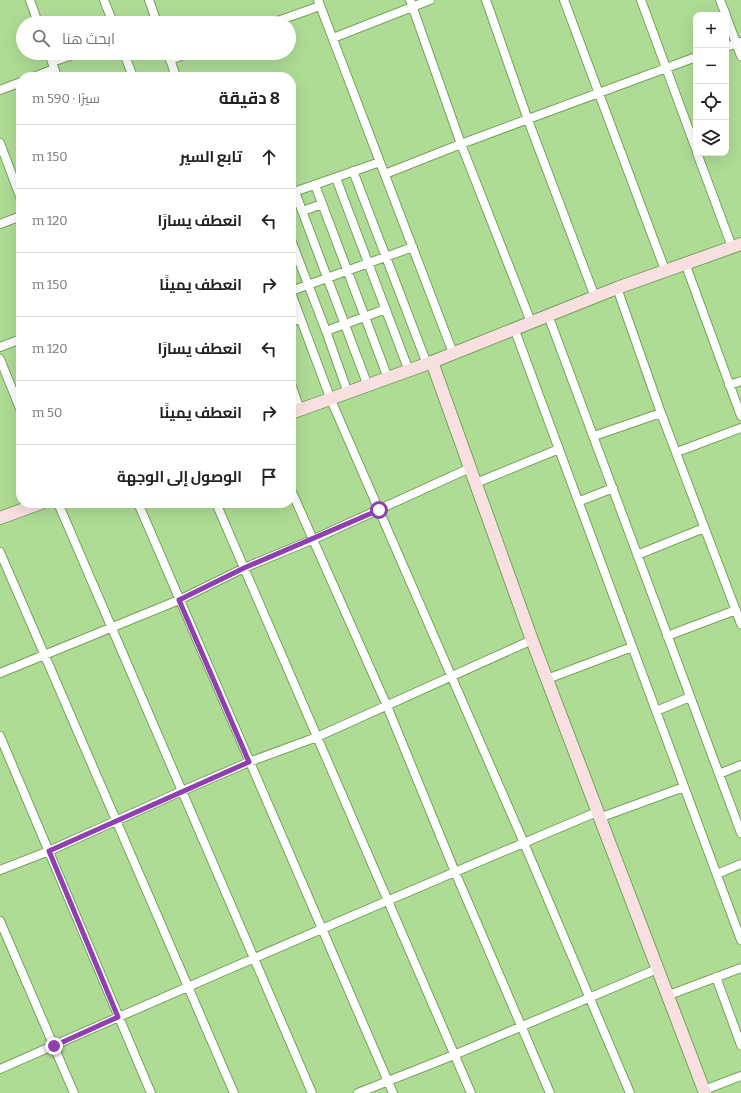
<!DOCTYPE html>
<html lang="ar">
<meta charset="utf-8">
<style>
:root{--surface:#fff;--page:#f6f6f6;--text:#222;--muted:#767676;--line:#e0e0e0}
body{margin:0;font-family:Bitter,Cairo,serif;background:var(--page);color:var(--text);direction:rtl}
.controls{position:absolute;right:12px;top:12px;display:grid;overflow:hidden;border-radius:8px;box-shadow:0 4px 16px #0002}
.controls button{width:36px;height:36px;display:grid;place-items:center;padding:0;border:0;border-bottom:1px solid var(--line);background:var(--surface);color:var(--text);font:20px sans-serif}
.stop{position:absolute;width:12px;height:12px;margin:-9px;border:3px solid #8f3faf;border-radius:50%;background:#fff}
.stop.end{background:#8f3faf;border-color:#fff;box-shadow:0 1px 4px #0008}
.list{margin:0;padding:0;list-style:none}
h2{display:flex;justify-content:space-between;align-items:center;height:52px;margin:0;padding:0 16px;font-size:17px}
h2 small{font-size:13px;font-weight:400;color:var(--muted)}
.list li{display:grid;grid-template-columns:26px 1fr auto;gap:12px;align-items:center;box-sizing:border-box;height:64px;padding:0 16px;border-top:1px solid var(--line)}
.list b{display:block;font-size:15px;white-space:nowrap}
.list em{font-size:13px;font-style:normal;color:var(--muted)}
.icon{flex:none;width:22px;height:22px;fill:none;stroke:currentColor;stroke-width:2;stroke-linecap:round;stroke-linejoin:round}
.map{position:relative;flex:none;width:741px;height:1093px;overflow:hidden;direction:ltr}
.search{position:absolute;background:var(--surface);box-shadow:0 4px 16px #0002;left:16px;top:16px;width:280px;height:44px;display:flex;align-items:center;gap:10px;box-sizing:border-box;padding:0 14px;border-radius:22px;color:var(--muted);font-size:15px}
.panel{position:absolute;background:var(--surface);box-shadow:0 4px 16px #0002;left:16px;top:72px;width:280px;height:436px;border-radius:16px;direction:rtl}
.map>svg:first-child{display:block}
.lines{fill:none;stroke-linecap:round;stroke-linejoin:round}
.street-casing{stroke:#77a25e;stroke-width:10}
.secondary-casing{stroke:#77a25e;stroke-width:14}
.street{stroke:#fff;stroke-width:8}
.secondary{stroke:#f8e0e1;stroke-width:12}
.route{stroke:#8f3faf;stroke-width:5}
</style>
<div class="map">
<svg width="741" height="1093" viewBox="0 0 741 1093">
<rect width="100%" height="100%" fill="#aedc95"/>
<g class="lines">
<defs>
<path id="street" d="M30,0L38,23
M104,0L113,23
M149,0L157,23
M318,0L453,353
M410,0L461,144L531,322
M486,0L528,120L595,297
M564,0L665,270
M641,0L696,149
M720,0L726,15
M726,16L741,56
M272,23L320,6
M333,38L430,0
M726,47L740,42
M49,53L57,77
M124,53L133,77
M168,53L176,77
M170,60L189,53
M52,62L78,53
M34,77L54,69
M0,90L21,82
M0,143L21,199
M697,153L732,247
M353,171L427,364
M385,174L461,144L696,57
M336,178L409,371
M315,185L388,378
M295,192L368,386
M291,193L380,162
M303,211L322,204
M0,224L21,216
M291,240L326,331
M685,263L741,416
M617,288L661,413L741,624
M291,291L413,247
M291,293L331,400L524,843L630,1093
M548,315L741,833
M291,322L300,319
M514,328L741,940
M0,347L21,339
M0,359L21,411
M291,384L300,410
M729,385L741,381
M348,393L326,331L386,309
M594,436L661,413
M677,452L741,428
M476,483L559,449
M291,490L387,706L455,872L550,1093
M580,501L613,488
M58,503L312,1093
M138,503L393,1093
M216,503L471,1093
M0,552L234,1093
M637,555L704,528
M667,636L736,610
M0,673L179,600L244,568L314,539L470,468
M547,679L632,647
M656,711L690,697
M0,736L151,1093
M719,774L741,765
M599,818L684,787
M0,870L49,851L182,791L249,762L317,737L532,640
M717,874L741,864
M0,921L74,1093
M716,977L741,1045
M669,995L741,968
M0,1069C198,982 397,896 597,812
M704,1090L741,1076
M358,1093L454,1055L657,969"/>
<path id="secondary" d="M432,362L532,640L705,1093
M291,413L432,362L617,288L741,244
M0,518L41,503"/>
</defs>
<use href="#street" class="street-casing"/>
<use href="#secondary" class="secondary-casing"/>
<use href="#street" class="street"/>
<use href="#secondary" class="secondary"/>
</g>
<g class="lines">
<path class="route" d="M54,1046L118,1017L49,851L249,762L179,600L244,568L379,510"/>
</g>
</svg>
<div class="controls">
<button>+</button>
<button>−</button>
<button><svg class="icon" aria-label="locate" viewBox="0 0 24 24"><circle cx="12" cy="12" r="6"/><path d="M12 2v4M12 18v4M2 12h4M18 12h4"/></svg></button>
<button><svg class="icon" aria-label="layers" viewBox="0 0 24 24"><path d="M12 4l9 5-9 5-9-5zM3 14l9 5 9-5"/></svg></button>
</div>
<div class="stop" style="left:379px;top:510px"></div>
<div class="stop end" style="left:54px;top:1046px"></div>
<div class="search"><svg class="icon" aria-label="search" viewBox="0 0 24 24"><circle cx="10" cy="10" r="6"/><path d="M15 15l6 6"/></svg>ابحث هنا</div>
<section class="panel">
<h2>8 دقيقة<small>سيرًا · 590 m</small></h2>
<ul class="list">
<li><svg class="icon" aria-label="ahead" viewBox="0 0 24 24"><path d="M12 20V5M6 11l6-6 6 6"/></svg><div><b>تابع السير</b></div><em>150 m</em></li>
<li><svg class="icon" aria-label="left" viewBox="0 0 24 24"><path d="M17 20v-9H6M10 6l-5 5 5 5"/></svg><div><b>انعطف يسارًا</b></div><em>120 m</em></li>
<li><svg class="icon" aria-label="right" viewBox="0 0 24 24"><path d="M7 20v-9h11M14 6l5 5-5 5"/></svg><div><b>انعطف يمينًا</b></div><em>150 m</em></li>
<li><svg class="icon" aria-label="left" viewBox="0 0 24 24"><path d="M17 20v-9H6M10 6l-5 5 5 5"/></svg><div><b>انعطف يسارًا</b></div><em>120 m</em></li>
<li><svg class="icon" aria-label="right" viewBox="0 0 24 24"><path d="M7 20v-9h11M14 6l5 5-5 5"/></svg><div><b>انعطف يمينًا</b></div><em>50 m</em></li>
<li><svg class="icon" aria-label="arrive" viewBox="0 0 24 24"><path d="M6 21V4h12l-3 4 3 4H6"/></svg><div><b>الوصول إلى الوجهة</b></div></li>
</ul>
</section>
</div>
